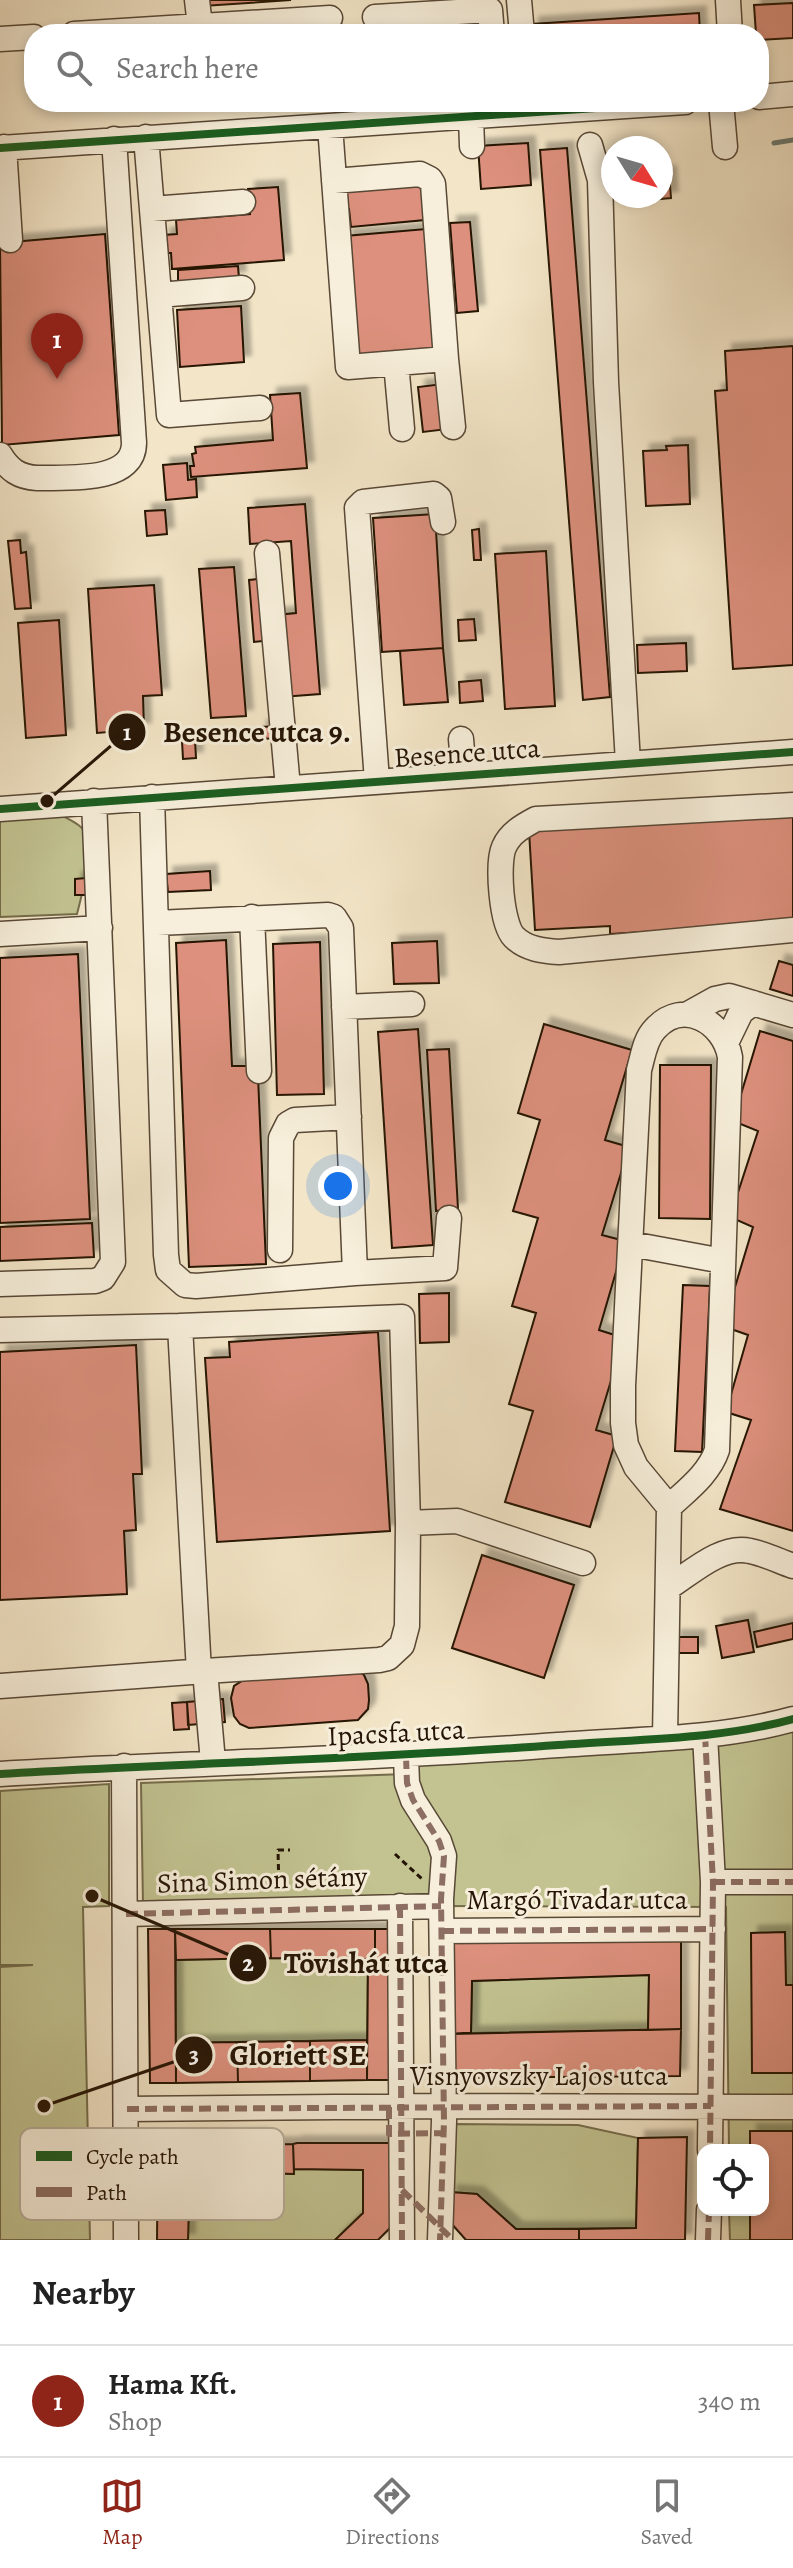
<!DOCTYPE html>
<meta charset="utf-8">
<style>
:root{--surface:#fff;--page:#f2f2f2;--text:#222;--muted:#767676;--line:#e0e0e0;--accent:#8f2418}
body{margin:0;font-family:Alegreya,serif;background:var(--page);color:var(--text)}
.controls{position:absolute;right:24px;bottom:24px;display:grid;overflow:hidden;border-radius:16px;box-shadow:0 4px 12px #0003}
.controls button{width:72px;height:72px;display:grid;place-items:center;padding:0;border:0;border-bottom:2px solid var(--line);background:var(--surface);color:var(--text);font:40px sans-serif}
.compass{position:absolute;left:601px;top:136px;width:72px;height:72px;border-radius:50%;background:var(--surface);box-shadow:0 4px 12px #0003;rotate:127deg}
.you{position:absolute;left:338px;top:1186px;width:28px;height:28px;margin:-20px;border:6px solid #fff;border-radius:50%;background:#1a73e8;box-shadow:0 0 0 12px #1a73e833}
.badge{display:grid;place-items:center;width:52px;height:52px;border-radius:50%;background:var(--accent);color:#fff;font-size:26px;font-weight:700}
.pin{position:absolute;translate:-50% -66px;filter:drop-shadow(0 2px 4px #0008)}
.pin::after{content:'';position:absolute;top:42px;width:28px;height:24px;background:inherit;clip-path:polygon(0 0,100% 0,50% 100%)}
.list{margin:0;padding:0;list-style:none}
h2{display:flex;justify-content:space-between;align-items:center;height:104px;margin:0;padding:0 32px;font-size:34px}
h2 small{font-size:26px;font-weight:400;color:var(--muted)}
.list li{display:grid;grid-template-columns:52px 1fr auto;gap:24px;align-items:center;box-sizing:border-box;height:112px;padding:0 32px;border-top:2px solid var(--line)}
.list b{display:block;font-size:30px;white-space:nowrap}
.list p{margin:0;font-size:26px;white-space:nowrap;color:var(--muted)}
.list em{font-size:26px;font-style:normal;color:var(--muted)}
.icon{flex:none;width:44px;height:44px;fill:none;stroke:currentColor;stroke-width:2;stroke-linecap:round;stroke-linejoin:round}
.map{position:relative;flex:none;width:793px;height:2240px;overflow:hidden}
.search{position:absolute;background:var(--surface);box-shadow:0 4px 12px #0003;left:24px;right:24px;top:24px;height:88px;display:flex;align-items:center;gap:20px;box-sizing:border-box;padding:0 28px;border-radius:32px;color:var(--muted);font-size:30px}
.sheet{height:216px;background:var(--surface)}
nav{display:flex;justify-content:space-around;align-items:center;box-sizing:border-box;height:112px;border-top:2px solid var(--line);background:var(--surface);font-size:22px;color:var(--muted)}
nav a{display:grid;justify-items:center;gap:4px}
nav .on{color:var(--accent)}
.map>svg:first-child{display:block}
.green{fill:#c2c391;stroke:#746c4b;stroke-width:2}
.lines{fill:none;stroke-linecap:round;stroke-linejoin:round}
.stream{stroke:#6c7a72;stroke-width:5}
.building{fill:#dc907d;stroke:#251405;stroke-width:2;filter:url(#shadow)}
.minor-casing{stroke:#584836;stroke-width:27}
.path{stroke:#251405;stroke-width:3;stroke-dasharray:6 4;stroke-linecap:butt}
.minor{stroke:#f7efdb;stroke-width:24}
.quiet{stroke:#8d6e63;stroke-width:6;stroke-dasharray:12 6;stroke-linecap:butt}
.cycleway-casing{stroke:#f7efdb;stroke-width:13}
.cycleway{stroke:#1b5e20;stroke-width:8}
.labels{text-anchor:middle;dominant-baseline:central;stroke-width:6;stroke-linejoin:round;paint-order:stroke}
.street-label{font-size:28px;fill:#251405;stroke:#f7efdb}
.key{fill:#f7efdb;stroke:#b8ad9b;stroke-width:2}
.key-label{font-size:22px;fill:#251405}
.leader{fill:none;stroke:#251405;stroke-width:3}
.callout-dot{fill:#251405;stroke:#f7efdb;stroke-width:3}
.mark-label{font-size:24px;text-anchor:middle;font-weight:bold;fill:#fff}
.callout-label{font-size:30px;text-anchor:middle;font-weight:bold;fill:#251405;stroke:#f7efdb;stroke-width:6;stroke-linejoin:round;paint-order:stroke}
</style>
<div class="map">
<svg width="793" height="2240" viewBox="0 0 793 2240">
<defs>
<filter id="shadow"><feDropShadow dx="7" dy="-7" stdDeviation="2" flood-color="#0004"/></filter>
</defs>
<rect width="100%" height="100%" fill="#f3e6c8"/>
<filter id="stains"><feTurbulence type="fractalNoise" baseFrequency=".0025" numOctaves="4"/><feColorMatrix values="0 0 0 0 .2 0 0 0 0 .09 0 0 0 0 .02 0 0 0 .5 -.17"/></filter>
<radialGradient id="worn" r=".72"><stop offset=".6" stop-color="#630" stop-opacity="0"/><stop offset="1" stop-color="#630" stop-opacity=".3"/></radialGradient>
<path class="green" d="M61,815C70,820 83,825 86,835C93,855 82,894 77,914L0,917V818Z
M793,1719V2240H730L729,2210H763V2150H729L726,1907L143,1905L141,1783L406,1774V1757Z
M109,1784V1906L83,1907L90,2240H0V1967L33,1965H0V1791Z
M271,1958L368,1959L367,2040L176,2043V1960Z
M649,1975L648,2030L471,2033L472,1981Z
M455,2124L578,2125L638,2138L636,2228L516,2229L477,2194L450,2192Z
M260,2168L261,2173L293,2174L294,2169L363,2170V2213L335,2240H188L190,2169Z"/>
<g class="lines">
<path class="stream" d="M774,143L793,140"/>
</g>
<path class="building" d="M203,0H291L203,6Z
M793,3V38L759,40V34H756L754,5Z
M699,13L700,34H532V24Z
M476,27V34H397V32Z
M528,143L531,185L481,189L478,146Z
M567,148L610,697L583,700L540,150Z
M669,173L671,198L627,202L626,196H661V174Z
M427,182L425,220L351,227L349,209H344L343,190Z
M278,187L284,260L172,269L171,253H165L163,235L177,234L176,220L250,214L248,189Z
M470,222L478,311L457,313L450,223Z
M426,229L436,351L355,359L345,236Z
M105,234L119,435L2,445L0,243Z
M238,266L239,278L178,282V270Z
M241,306L244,362L180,367L177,310Z
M793,346V665L733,669L715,391L727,390L725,351Z
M443,384L448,429L423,432L418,387Z
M300,393L307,468L191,477L190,466H194L192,454L196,453L195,447L273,440L270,395Z
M688,445L690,504L646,506L643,451L667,450L666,446Z
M187,463L188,480L196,479L197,497L166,500L163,465Z
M305,504L320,694L282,697L276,615L296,613L291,541L250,544L248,508Z
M165,510L167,534L147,536L145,511Z
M435,514L443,648L382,652L373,518Z
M479,529L481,560H474L472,530Z
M20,540L21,553L26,552L31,608L15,609L8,541Z
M546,551L555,706L505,709L495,554Z
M234,567L246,716L211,718L199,569Z
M266,578L272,640L254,642L249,580Z
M154,585L162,695L143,696L144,729L97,733L88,589Z
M474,619L476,640L459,641L458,620Z
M59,620L66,735L26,738L18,623Z
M686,643L687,671L638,673L637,645Z
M443,648L448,702L404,705L400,651Z
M481,680L483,701L460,703L459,682Z
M278,726L279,738L260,739V727Z
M195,740L196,758L183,759L182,741Z
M793,814V923L610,934V926L535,930L529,831Z
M210,871L211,890L168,892L166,874Z
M86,878V895H75V879Z
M226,940L232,1066H250L258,1076L266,1264L189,1267L176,943Z
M437,941L439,983L394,984L392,943Z
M320,942L324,1094L277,1095L273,944Z
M78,954L90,1219L0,1223V958Z
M779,961L793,965V996L770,989Z
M544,1024L632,1050L605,1140L629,1147L602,1235L625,1241L599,1330L624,1338L596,1430L617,1436L590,1527L505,1502L533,1411L509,1404L536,1313L512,1306L538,1218L513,1211L540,1120L518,1113Z
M418,1029L433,1245L392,1248L378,1032Z
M760,1031L793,1041V1531L720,1509L751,1420L726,1412L748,1335L728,1328L726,1317L753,1227L730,1217L758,1131L733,1121Z
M449,1049L458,1209L436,1211L427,1050Z
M660,1065H711L710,1219L659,1218Z
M92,1223L94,1257L0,1261V1227Z
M683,1285L710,1286L702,1452L675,1451Z
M449,1293V1342L420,1343L419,1294Z
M378,1332L390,1531L217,1542L205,1358L230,1357L229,1342Z
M136,1345L142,1474H133L136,1530L124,1531L127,1594L0,1600V1352Z
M482,1555L574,1585L544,1678L452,1648Z
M748,1620L754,1652L722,1658L716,1626Z
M793,1623V1639L757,1647L754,1632Z
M674,1637H698V1653H673Z
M359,1672L364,1675L368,1684L369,1700L368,1709L358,1720L249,1728L240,1724L234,1716L231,1698L234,1686L245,1679Z
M223,1699L225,1722L188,1725L187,1702Z
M187,1702L189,1729L174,1730L172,1703Z
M148,1929H175L176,2083H150Z
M175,1929H270L271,1958L176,1960Z
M270,1929H375V1957L368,1959L271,1958Z
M375,1929H392L390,2080H367L368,1959L375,1957Z
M785,1932L786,1985H793V2073H752L751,1933Z
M681,1937V2029L648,2030L649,1975L472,1981L471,2033L449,2034L447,1939Z
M681,2029L680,2076L449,2078V2034Z
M367,2040V2080L310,2081V2041Z
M310,2041V2081L238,2082L237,2042Z
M237,2042L238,2082L176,2083V2043Z
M750,2131H793V2240H750V2210H763V2150H750Z
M261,2136L260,2168L190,2169L188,2240H157L158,2140Z
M687,2137L685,2240H579V2229L636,2228L638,2138Z
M297,2143H395L394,2224L378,2240H335L363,2213V2170L294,2169L293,2144Z
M293,2144L294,2174L261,2173V2145Z
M450,2192L477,2194L516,2229H579V2240H466L450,2222Z"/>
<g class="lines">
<defs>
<path id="minor" d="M197,0L200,26
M519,0L522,34
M728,0L730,34
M375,17L490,10L492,34
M74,34L330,18
M0,39L34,37
M759,97L793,94
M721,102L725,147
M471,117L472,146
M330,126L348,367L446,359L433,184L430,179L420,174L334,181
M146,137L169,415L260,408
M590,145L600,180L606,382L628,763
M4,147L10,240
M0,148L685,102
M152,209L243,202
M159,295L242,288
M446,359L453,427
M396,363L402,429
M0,455C9,470 19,477 37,478C65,477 134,484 134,443L114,139
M267,553L288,788
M461,739L464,775
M377,781L357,508L363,502L434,494L439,498L443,522
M152,797L166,1255L168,1270L185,1285L196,1286L355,1273L341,928L334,917L328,915L157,923
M793,805L536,819C523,826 510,833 504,847C497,863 501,924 514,937C526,949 543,951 559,952L793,930
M0,809L793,752
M252,917L259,1071
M0,934L100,928
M344,1007L412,1004
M688,1014L715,999L729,996L793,1015
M727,1041L741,1012L753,1003
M631,1244L723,1261
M280,1250L281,1138L288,1124L295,1120L349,1117
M355,1273L445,1268L449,1218
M0,1284L95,1281L103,1278L113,1262L94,801
M180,1326L402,1317L408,1523L407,1626L402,1645L388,1658L379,1660L205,1671
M0,1330L180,1326L199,1672
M408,1523L457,1521L583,1563
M669,1587C691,1573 722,1544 750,1551C765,1554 779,1561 793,1566
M0,1686L205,1671L213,1762
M705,1735L713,1882L710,2150
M665,1737L669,1507L636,1467L626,1445L623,1423V1386L639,1070C643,1056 645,1039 655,1029C683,998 724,1022 730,1057L717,1450C709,1474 687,1490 669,1507
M406,1757L407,1783L413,1800L439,1841L444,1856L441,1899L444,2121L440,2240
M124,1766L126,2240
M0,1774C186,1763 372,1759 558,1745C635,1739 718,1740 793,1719
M713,1882H793
M400,1906L402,2240
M126,1914L441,1906
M442,1931L713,1929
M127,2109L444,2106L793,2107
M708,2240L709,2210"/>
</defs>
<use href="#minor" class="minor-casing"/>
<path class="path" d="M395,1854L422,1879
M279,1890L278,1850H290"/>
<use href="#minor" class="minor"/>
<path class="quiet" d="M705,1735L713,1882L710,2150
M406,1757L407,1783L413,1800L439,1841L444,1856L441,1899L444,2121L440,2240
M713,1882H793
M400,1906L402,2240
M126,1914L441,1906
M442,1931L713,1929
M389,2107V2134L444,2133
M127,2109L711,2106
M402,2190L453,2240
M708,2240L709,2210"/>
<defs>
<path id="cycleway" d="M0,148L685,102
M0,809L793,752
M0,1774C186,1763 372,1759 558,1745C635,1739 718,1740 793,1719"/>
</defs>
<use href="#cycleway" class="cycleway-casing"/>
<use href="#cycleway" class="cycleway"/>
</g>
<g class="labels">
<g class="street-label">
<text transform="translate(467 753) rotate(-4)">Besence utca</text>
<text transform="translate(396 1733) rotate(-3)">Ipacsfa utca</text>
<text transform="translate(262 1880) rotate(-2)">Sina Simon sétány</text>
<text x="577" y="1900">Margó Tivadar utca</text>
<text x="539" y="2076">Visnyovszky Lajos utca</text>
</g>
</g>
<rect x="20" y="2128" width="264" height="92" rx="12" class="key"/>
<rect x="36" y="2151" width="36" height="10" fill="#1b5e20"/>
<rect x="36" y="2187" width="36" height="10" fill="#8d6e63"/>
<g class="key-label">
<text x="86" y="2164">Cycle path</text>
<text x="86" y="2200">Path</text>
</g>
<path class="leader" d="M47 801L127 732M92 1896L248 1963M44 2106L194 2055"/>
<g class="callout-dot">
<circle cx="47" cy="801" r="8"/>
<circle cx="92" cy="1896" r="8"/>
<circle cx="44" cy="2106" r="8"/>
<circle cx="127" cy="732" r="20"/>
<circle cx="248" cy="1963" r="20"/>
<circle cx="194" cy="2055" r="20"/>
</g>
<g class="mark-label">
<text x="127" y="740">1</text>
<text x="248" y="1971">2</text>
<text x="194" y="2063">3</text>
</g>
<g class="callout-label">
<text x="257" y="742">Besence utca 9.</text>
<text x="366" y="1973">Tövishát utca</text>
<text x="298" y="2065">Gloriett SE</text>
</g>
<rect width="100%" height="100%" filter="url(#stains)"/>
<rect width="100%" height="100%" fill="url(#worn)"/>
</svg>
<div class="controls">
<button><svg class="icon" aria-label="locate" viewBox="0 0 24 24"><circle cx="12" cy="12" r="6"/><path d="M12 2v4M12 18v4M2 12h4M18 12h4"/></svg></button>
</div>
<svg class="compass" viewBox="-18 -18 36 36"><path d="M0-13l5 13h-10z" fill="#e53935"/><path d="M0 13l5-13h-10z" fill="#767676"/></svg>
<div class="you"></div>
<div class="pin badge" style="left:57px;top:379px">1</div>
<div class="search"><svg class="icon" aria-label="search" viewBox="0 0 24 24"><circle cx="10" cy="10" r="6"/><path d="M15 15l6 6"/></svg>Search here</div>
</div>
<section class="sheet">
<h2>Nearby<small></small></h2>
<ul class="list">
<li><span class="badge">1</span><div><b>Hama Kft.</b><p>Shop</p></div><em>340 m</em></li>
</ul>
</section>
<nav>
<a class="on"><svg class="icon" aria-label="map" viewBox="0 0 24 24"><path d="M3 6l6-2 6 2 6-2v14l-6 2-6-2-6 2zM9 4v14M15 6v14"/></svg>Map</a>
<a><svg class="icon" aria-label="directions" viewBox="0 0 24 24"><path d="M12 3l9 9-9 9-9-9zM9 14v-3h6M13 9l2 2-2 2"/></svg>Directions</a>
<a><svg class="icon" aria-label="saved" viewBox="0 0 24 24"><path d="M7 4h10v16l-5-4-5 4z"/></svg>Saved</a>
</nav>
